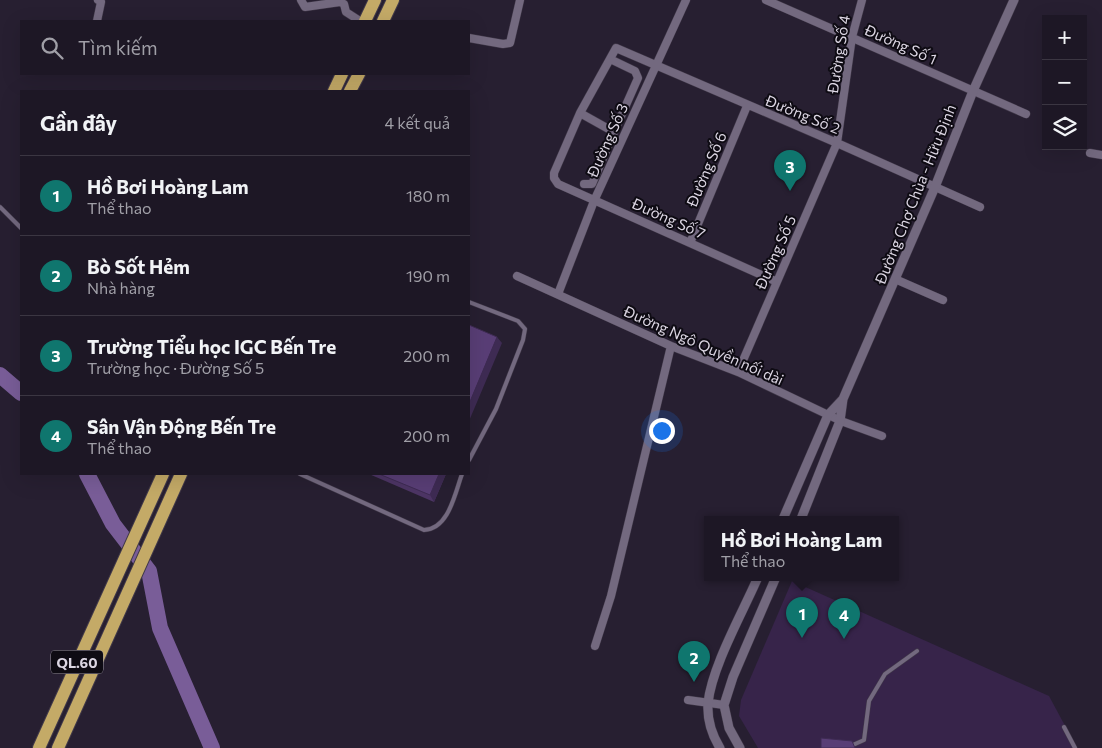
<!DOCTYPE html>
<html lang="vi">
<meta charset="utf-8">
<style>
:root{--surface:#1d1725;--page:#2a2432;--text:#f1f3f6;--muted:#a09fa7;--line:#3b3642;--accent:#0f766e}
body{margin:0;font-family:Commissioner,sans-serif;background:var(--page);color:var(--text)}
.controls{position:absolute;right:15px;top:15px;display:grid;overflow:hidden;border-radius:0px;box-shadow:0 5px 20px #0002}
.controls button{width:45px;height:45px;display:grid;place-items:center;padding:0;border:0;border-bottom:1px solid var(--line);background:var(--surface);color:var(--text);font:25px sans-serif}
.you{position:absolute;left:661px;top:430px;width:18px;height:18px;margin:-12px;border:4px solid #fff;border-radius:50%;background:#1a73e8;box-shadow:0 0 0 8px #1a73e833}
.badge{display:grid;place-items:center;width:32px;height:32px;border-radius:50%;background:var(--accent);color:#fff;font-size:16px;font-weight:700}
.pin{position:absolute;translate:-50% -41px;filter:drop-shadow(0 1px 2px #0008)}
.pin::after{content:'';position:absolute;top:26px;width:18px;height:15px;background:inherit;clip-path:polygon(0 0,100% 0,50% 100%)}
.popup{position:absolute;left:704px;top:516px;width:195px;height:65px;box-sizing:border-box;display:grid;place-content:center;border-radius:0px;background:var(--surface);filter:drop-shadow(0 1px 4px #0005);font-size:16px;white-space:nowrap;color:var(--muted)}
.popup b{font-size:19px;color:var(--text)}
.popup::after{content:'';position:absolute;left:50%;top:100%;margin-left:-10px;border:10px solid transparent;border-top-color:var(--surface)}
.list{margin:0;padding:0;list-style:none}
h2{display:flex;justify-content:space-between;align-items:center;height:65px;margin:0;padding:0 20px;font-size:21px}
h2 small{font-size:16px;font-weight:400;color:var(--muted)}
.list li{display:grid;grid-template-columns:32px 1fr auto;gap:15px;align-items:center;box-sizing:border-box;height:80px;padding:0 20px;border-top:1px solid var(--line)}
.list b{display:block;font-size:19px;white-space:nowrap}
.list p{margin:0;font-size:16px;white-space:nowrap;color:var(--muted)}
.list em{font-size:16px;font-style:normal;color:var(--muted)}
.icon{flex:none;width:28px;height:28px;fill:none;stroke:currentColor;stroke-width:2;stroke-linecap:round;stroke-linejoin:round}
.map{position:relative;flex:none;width:1102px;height:748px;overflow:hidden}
.search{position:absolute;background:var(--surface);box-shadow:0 5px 20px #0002;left:20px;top:20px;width:450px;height:55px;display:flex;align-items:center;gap:12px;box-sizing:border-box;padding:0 18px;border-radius:0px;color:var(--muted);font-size:19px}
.panel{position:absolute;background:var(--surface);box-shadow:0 5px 20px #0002;left:20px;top:90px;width:450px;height:385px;border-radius:0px}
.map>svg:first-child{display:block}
.green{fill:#37244a}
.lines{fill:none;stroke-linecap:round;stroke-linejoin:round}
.river{stroke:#795d98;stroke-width:16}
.service-casing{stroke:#413949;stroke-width:5}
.minor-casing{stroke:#413949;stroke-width:9}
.tertiary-casing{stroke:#413949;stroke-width:10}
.trunk-casing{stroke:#413949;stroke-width:14}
.service{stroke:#73697f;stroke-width:4}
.minor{stroke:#73697f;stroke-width:8}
.tertiary{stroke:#73697f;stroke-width:9}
.trunk{stroke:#c4aa67;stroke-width:12}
.wall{fill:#4d3565}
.shaded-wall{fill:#3e2b53}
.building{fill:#593e76;stroke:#3e2b53}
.labels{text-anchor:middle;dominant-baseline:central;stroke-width:4;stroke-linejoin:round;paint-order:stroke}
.shield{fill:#0e0b13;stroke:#9e99a5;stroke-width:1}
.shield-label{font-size:14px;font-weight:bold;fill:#dcd6e3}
.street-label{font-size:15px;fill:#dcd6e3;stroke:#0e0b13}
</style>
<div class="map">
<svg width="1102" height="748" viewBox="0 0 1102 748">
<rect width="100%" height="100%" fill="#271f31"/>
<path class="green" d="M792,581L1049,696L1077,748H758L739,716L741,700Z"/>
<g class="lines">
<path class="river" d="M0,375L21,393
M87,474L113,524L149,571L160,628L212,748"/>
<defs>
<path id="service" d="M0,207L21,228
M469,302L518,321L525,329L523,340L496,409L469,460
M300,474L424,530C449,529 455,493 462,474
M1064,727L1075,748
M846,748L864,740L869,701L885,674L917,651"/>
<path id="minor" d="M301,0L305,7L340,2L344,4L346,12L360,21
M766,0L1026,114
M97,21L101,2L98,0
M469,38L503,44L510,43L520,0
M580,113L614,132L638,78L635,71L610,59
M1090,153L1102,155
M584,184H592L614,132
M690,243L747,106
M517,276L671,346L738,372L841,421L882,436
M895,279L943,300
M775,281L558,184L554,178V173L580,113L616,48L837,143L980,207
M558,294L594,201L686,0
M738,372L837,143L852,37L862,0
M595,646L611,596L671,346
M688,700L724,705"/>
<path id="tertiary" d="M783,519L828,415L843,399
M801,519L840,421L843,399L935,187L973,91L1014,0
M720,748C712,735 707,719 708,703C712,666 743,612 758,577
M740,748L729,728L724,705L733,677L776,577"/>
<path id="trunk" d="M365,21L375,0
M383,21L393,0
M334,91L342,74
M350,91L359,74
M39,748L163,474
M58,748L181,474"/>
</defs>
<use href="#service" class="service-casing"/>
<use href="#minor" class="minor-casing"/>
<use href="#tertiary" class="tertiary-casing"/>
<use href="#trunk" class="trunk-casing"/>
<use href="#service" class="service"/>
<use href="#minor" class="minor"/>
<use href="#tertiary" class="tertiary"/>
<use href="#trunk" class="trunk"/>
</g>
<path class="wall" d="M369,474H446L434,502Z"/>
<path class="shaded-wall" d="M497,337L502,343L469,421V404Z
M439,474H446L434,502L430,495Z"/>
<path class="building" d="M469,325L497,337L469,404Z
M379,474H439L430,495Z
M821,738L852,741L855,748H821Z"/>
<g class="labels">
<rect class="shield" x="51" y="650.5" width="52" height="23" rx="4"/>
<g class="shield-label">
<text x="77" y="662">QL.60</text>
</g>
<g class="street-label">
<text transform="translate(901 44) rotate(24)">Đường Số 1</text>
<text transform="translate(838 54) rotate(-81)">Đường Số 4</text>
<text transform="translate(803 114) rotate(22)">Đường Số 2</text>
<text transform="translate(607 140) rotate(-66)">Đường Số 3</text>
<text transform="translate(706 169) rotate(-67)">Đường Số 6</text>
<text transform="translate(915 194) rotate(-68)">Đường Chợ Chùa - Hữu Định</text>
<text transform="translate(669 218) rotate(24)">Đường Số 7</text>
<text transform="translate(775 252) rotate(-66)">Đường Số 5</text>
<text transform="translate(704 345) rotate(24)">Đường Ngô Quyền nối dài</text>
</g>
</g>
</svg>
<div class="controls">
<button>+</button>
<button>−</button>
<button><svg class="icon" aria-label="layers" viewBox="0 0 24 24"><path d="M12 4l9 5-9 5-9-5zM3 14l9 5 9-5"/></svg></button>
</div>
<div class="you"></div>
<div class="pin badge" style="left:802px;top:638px">1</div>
<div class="popup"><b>Hồ Bơi Hoàng Lam</b>Thể thao</div>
<div class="pin badge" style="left:694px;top:682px">2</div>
<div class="pin badge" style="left:790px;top:191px">3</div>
<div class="pin badge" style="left:844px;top:639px">4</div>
<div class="search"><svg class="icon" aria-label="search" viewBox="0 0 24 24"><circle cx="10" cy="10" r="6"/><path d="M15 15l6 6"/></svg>Tìm kiếm</div>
<section class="panel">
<h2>Gần đây<small>4 kết quả</small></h2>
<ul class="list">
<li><span class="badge">1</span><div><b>Hồ Bơi Hoàng Lam</b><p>Thể thao</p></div><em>180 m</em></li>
<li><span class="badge">2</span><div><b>Bò Sốt Hẻm</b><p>Nhà hàng</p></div><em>190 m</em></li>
<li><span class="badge">3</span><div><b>Trường Tiểu học IGC Bến Tre</b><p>Trường học · Đường Số 5</p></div><em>200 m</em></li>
<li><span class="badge">4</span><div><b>Sân Vận Động Bến Tre</b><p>Thể thao</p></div><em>200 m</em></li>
</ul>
</section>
</div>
